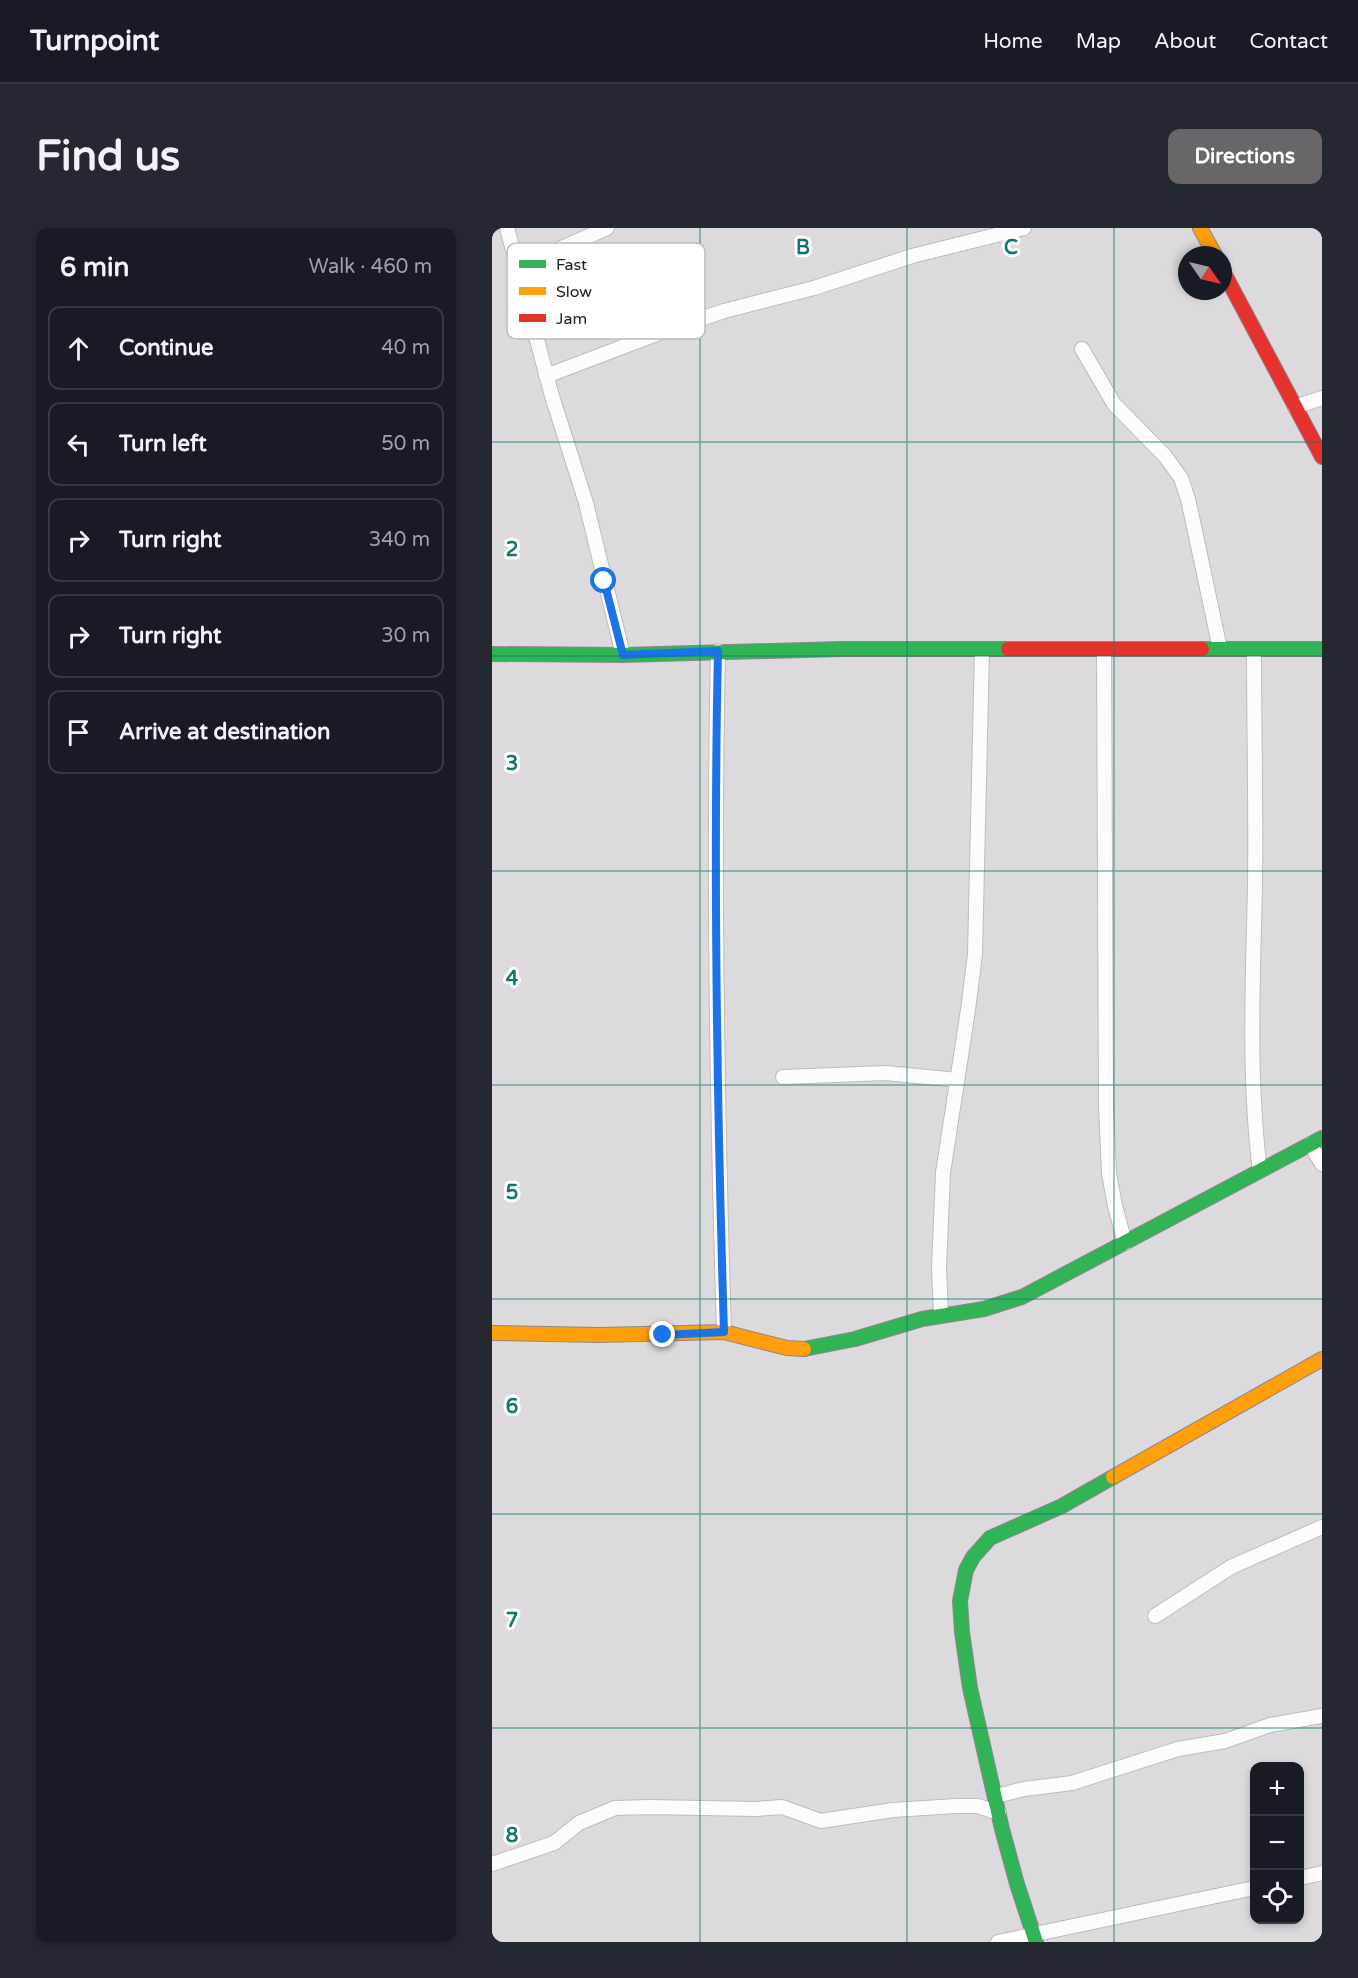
<!DOCTYPE html>
<meta charset="utf-8">
<style>
:root{--surface:#171b24;--page:#242831;--text:#f1f3f6;--muted:#9ea1a6;--line:#363941;--accent:#686668}
body{margin:0;font-family:"Varela Round",sans-serif;background:var(--page);color:var(--text)}
.controls{position:absolute;right:18px;bottom:18px;display:grid;overflow:hidden;border-radius:12px;box-shadow:0 3px 9px #0003}
.controls button{width:54px;height:54px;display:grid;place-items:center;padding:0;border:0;border-bottom:2px solid var(--line);background:var(--surface);color:var(--text);font:30px sans-serif}
.compass{position:absolute;left:686px;top:18px;width:54px;height:54px;border-radius:50%;background:var(--surface);box-shadow:0 3px 9px #0003;rotate:124deg}
.stop{position:absolute;width:18px;height:18px;margin:-14px;border:4px solid #1a73e8;border-radius:50%;background:#fff}
.stop.end{background:#1a73e8;border-color:#fff;box-shadow:0 2px 6px #0008}
.list{margin:0;padding:0;list-style:none}
h2{display:flex;justify-content:space-between;align-items:center;height:78px;margin:0;padding:0 24px;font-size:26px}
h2 small{font-size:20px;font-weight:400;color:var(--muted)}
.list li{display:grid;grid-template-columns:39px 1fr auto;gap:18px;align-items:center;box-sizing:border-box;height:84px;margin:0 12px 12px;padding:0 12px;border:2px solid var(--line);border-radius:12px}
.list b{display:block;font-size:22px;white-space:nowrap}
.list em{font-size:20px;font-style:normal;color:var(--muted)}
.icon{flex:none;width:33px;height:33px;fill:none;stroke:currentColor;stroke-width:2;stroke-linecap:round;stroke-linejoin:round}
.map{position:relative;flex:none;width:830px;height:1714px;overflow:hidden;border-radius:12px}
header{display:flex;align-items:center;gap:36px;box-sizing:border-box;height:84px;padding:0 30px;background:var(--surface);border-bottom:2px solid var(--line)}
header strong{font-size:28px}
nav{display:flex;gap:33px;margin-inline-start:auto;font-size:21px}
.intro{display:flex;align-items:center;justify-content:space-between;box-sizing:border-box;height:144px;padding:0 36px}
h1{margin:0;font-size:42px}
.button{padding:15px 27px;border-radius:12px;background:var(--accent);color:#fff;font-size:21px;font-weight:700}
main{display:flex;gap:36px;padding:0 36px}
aside{flex:1;background:var(--surface);border-radius:12px;box-shadow:0 3px 9px #0003}
.map>svg:first-child{display:block}
.residential{fill:#dcdadc;fill-rule:evenodd}
.lines{fill:none;stroke-linecap:round;stroke-linejoin:round}
.street-casing{stroke:#bebcbe;stroke-width:16}
.fast-casing{stroke:#96838e;stroke-width:16}
.slow-casing{stroke:#96838e;stroke-width:16}
.jam-casing{stroke:#96838e;stroke-width:16}
.street{stroke:#fcfcfc;stroke-width:14}
.fast{stroke:#30b455;stroke-width:14}
.slow{stroke:#ff9f0a;stroke-width:14}
.jam{stroke:#e5322d;stroke-width:14}
.route{stroke:#1a73e8;stroke-width:8}
.grid{fill:none;stroke:#0f766e;stroke-width:1.5;stroke-opacity:0.55}
.key{fill:#fff;stroke:#bcbcbc;stroke-width:1.5}
.key-label{font-size:16px;fill:#202020}
.grid-label{font-size:20px;text-anchor:middle;font-weight:bold;fill:#0f766e;stroke:#fff;stroke-width:6;stroke-linejoin:round;paint-order:stroke}
</style>
<header>
<strong>Turnpoint</strong>
<nav><a>Home</a><a>Map</a><a>About</a><a>Contact</a></nav>
</header>
<div class="intro"><h1>Find us</h1><a class="button">Directions</a></div>
<main>
<aside>
<h2>6 min<small>Walk · 460 m</small></h2>
<ul class="list">
<li><svg class="icon" aria-label="ahead" viewBox="0 0 24 24"><path d="M12 20V5M6 11l6-6 6 6"/></svg><div><b>Continue</b></div><em>40 m</em></li>
<li><svg class="icon" aria-label="left" viewBox="0 0 24 24"><path d="M17 20v-9H6M10 6l-5 5 5 5"/></svg><div><b>Turn left</b></div><em>50 m</em></li>
<li><svg class="icon" aria-label="right" viewBox="0 0 24 24"><path d="M7 20v-9h11M14 6l5 5-5 5"/></svg><div><b>Turn right</b></div><em>340 m</em></li>
<li><svg class="icon" aria-label="right" viewBox="0 0 24 24"><path d="M7 20v-9h11M14 6l5 5-5 5"/></svg><div><b>Turn right</b></div><em>30 m</em></li>
<li><svg class="icon" aria-label="arrive" viewBox="0 0 24 24"><path d="M6 21V4h12l-3 4 3 4H6"/></svg><div><b>Arrive at destination</b></div></li>
</ul>
</aside>
<div class="map">
<svg width="830" height="1714" viewBox="0 0 830 1714">
<rect width="100%" height="100%" fill="#ede9ed"/>
<path class="residential" d="M0,0H830V1714H0ZM695,27H731V63H695ZM762,1538H808V1692H762Z"/>
<g class="lines">
<defs>
<path id="street" d="M15,0L60,168L94,275L131,427
M26,39L115,0
M590,121L622,176L673,228L689,250L696,271L703,303L728,421
M54,148L170,104L232,83L322,60L420,28L532,0
M803,179L830,170
M612,421L614,878L617,945L623,978L633,1015
M762,421C762,500 764,578 763,657C761,751 756,850 768,943
M226,423C221,650 225,877 232,1104
M291,849L394,845L465,852
M818,916L830,936
M449,1087L447,1039L451,945L476,782L483,726L490,422
M663,1388L739,1339L830,1299
M504,1568L532,1561L580,1555L686,1521L733,1513L778,1497L830,1488
M0,1636L62,1615L87,1595L123,1580L157,1579L264,1581L290,1579L329,1593L401,1582L464,1578H486L507,1585
M808,1650L830,1645
M506,1714L762,1660"/>
<path id="fast" d="M710,421H830
M0,426L131,427L349,421H516
M312,1121L363,1111L430,1091L492,1081L530,1069L830,910
M544,1714L525,1656L510,1601L478,1460L470,1404L468,1373L474,1342L481,1329L498,1310L570,1278L621,1249"/>
<path id="slow" d="M708,0L723,27
M0,1105L108,1107L232,1104L295,1120L312,1121
M621,1249L830,1131"/>
<path id="jam" d="M731,43L830,229
M516,421H710"/>
</defs>
<use href="#street" class="street-casing"/>
<use href="#fast" class="fast-casing"/>
<use href="#slow" class="slow-casing"/>
<use href="#jam" class="jam-casing"/>
<use href="#street" class="street"/>
<use href="#fast" class="fast"/>
<use href="#slow" class="slow"/>
<use href="#jam" class="jam"/>
</g>
<g class="lines">
<path class="route" d="M112,353L131,427L226,423C221,650 225,877 232,1104L171,1107"/>
</g>
<path class="grid" d="M208,0V1714M415,0V1714M622,0V1714M0,214H830M0,428H830M0,643H830M0,857H830M0,1071H830M0,1286H830M0,1500H830"/>
<rect x="15" y="15" width="198" height="96" rx="9" class="key"/>
<rect x="27" y="32" width="27" height="8" fill="#30b455"/>
<rect x="27" y="59" width="27" height="8" fill="#ff9f0a"/>
<rect x="27" y="86" width="27" height="8" fill="#e5322d"/>
<g class="key-label">
<text x="64" y="42">Fast</text>
<text x="64" y="69">Slow</text>
<text x="64" y="96">Jam</text>
</g>
<g class="grid-label">
<text x="311" y="26">B</text>
<text x="519" y="26">C</text>
<text x="20" y="328">2</text>
<text x="20" y="542">3</text>
<text x="20" y="757">4</text>
<text x="20" y="971">5</text>
<text x="20" y="1185">6</text>
<text x="20" y="1399">7</text>
<text x="20" y="1614">8</text>
</g>
</svg>
<div class="controls">
<button>+</button>
<button>−</button>
<button><svg class="icon" aria-label="locate" viewBox="0 0 24 24"><circle cx="12" cy="12" r="6"/><path d="M12 2v4M12 18v4M2 12h4M18 12h4"/></svg></button>
</div>
<svg class="compass" viewBox="-18 -18 36 36"><path d="M0-13l5 13h-10z" fill="#e53935"/><path d="M0 13l5-13h-10z" fill="#9ea1a6"/></svg>
<div class="stop" style="left:112px;top:353px"></div>
<div class="stop end" style="left:171px;top:1107px"></div>
</div>
</main>
